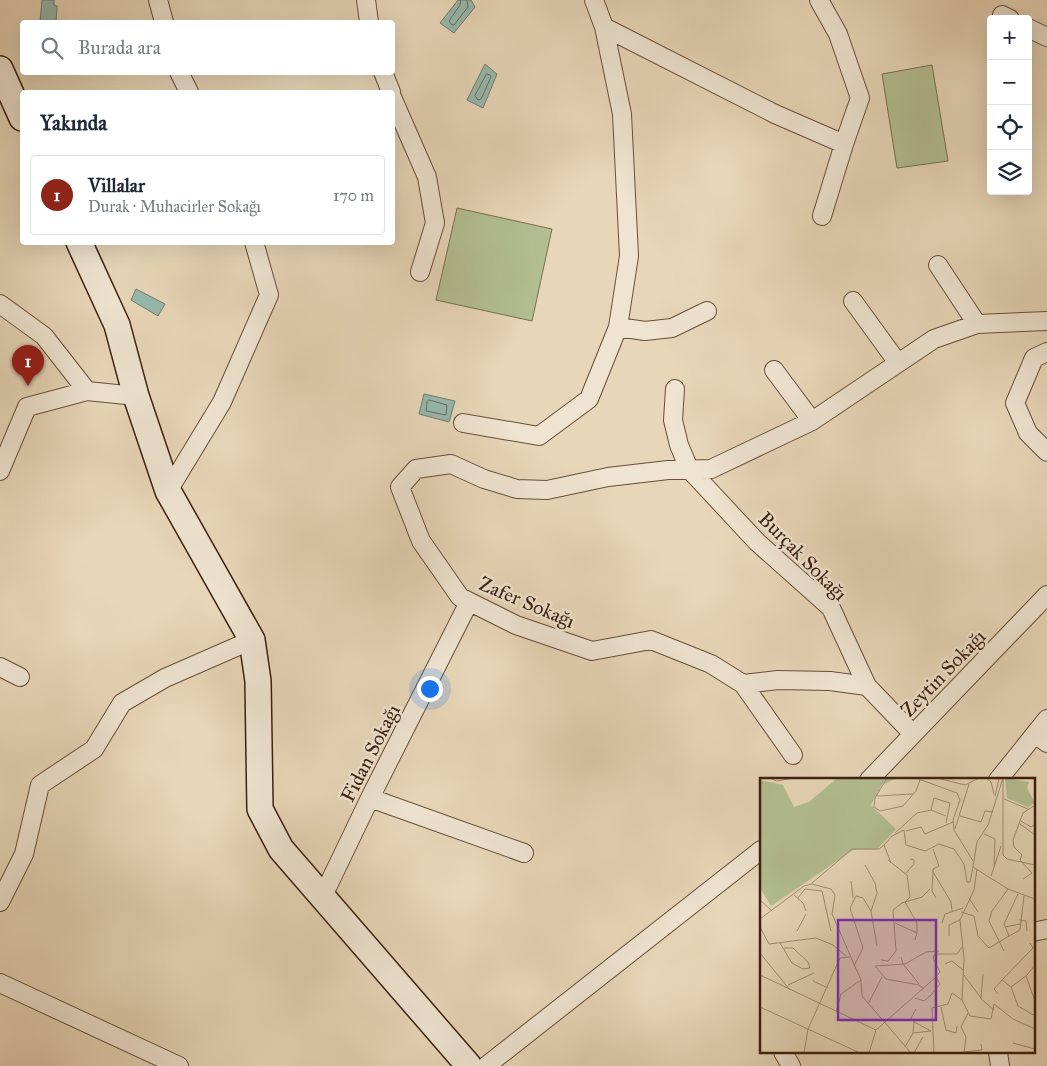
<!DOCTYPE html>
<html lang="tr">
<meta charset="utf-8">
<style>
:root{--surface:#fff;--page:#f6f6f7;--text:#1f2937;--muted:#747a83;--line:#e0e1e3;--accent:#8f2418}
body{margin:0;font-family:"IM FELL Great Primer",serif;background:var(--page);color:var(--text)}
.controls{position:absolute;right:15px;top:15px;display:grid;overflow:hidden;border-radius:5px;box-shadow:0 5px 20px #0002}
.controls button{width:45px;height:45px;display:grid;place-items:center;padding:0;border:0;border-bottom:1px solid var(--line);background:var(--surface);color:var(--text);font:25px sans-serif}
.you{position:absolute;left:429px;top:688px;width:18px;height:18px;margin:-12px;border:4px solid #fff;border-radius:50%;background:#1a73e8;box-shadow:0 0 0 8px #1a73e833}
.badge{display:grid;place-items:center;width:32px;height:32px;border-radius:50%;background:var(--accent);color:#fff;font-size:16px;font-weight:700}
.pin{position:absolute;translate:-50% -41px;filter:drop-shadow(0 1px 2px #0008)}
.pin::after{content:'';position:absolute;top:26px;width:18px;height:15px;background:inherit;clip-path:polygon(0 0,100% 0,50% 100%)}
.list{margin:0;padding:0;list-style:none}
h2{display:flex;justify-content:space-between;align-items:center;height:65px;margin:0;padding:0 20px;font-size:21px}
h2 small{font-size:16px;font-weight:400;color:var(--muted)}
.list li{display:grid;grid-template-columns:32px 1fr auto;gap:15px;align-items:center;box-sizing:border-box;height:80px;margin:0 10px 10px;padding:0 10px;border:1px solid var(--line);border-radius:5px}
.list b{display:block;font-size:19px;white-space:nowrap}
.list p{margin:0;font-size:16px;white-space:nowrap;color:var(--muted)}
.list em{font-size:16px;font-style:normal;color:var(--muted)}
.icon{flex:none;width:28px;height:28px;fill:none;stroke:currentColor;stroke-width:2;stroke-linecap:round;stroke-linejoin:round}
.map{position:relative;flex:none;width:1047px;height:1066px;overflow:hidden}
.search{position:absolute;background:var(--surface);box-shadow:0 5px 20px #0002;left:20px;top:20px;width:375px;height:55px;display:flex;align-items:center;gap:12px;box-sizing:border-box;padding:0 18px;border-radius:5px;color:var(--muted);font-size:19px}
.panel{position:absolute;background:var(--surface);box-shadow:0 5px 20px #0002;left:20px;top:90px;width:375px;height:155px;border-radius:5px}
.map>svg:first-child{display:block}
.green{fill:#b2be92;stroke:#786f50}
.water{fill:#97b9ae;stroke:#737c6e}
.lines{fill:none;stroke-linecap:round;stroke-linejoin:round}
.shore{stroke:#6a6c5e;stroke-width:1}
.street-casing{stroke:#684e39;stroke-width:20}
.secondary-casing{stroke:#3d200f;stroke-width:28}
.street{stroke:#efe4d1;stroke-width:18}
.secondary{stroke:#efe4d1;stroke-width:25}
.labels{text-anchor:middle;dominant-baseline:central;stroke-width:5;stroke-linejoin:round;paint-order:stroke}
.street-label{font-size:20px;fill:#3d200f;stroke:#efe4d1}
.inset-road{fill:none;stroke:#a38d74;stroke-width:1}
.view{fill:#7b2cbf;fill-opacity:0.15;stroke:#7b2cbf;stroke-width:2.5}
.inset-edge{fill:none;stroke:#3d200f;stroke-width:2.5}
</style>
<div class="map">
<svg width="1047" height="1066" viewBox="0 0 1047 1066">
<rect width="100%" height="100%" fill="#e7d6b8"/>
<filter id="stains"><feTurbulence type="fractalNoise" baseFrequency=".004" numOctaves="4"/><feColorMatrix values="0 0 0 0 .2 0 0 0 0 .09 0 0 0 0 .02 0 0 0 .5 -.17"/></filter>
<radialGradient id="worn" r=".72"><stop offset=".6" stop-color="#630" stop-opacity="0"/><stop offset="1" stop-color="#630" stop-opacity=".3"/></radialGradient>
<path class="green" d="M932,65L948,161L897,168L882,74Z
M457,208L552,229L532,321L436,300Z"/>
<path class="water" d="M42,0H54V5L57,6L56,22H40Z
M458,0H471L475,7L454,33L440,23Z
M485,64L497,74L483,108L467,100Z
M136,289L165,304L158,316L131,300Z
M424,394L455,401L449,422L419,414Z"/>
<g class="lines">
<path class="shore" d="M461,0L460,5L449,21L452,25H454L468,7L467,0
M487,74L490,75L491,77L481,99L478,100L475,96Z
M429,400L447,405L446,415L426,411L427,402Z"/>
<defs>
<path id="street" d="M158,0L164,22
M366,0L369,22
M819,0L838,34L860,98L844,144
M1002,15L1010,19
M604,27L775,114L844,144L822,216
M1028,28L1047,37
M179,72L189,92
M383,72L391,92
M392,97L427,177L435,223L420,272
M938,265L977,324
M853,301L898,363
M0,304L44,336L87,391
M618,327L645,331L672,328L707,311
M1047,352L1034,358L1015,403L1028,433L1047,452
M774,370L812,421
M675,389L673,420L679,445L689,469L757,542L831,608L867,686
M463,423L539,436L589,399L618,327L629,256L622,114L604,27L594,0
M0,471L27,407L87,391L136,396
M168,491L222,402L269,295L254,242
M0,667L20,677
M743,684L793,755
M913,734L867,686L830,681L778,680L743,684L711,664L651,640L592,651L516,625L460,597L421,541L400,487L416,469L451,464L484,479L517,489L547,490L608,477L668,470L711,469L812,421L934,339L977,324L1047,321
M1035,734L1047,743
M869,780L1047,595
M998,780L1047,719
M370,798L524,853
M323,896L370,798L469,602
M0,902L24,854L40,785L94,749L122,703L165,678L252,640
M1033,932L1047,929
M0,983L179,1066
M783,1052L791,1066
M998,1052L1000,1066
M486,1066L761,850"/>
<path id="secondary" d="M0,69L22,118
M79,242L117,325L136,396L168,491L252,640L258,681L260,809L281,849L469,1066"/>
</defs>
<use href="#street" class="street-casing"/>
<use href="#secondary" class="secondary-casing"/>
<use href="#street" class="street"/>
<use href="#secondary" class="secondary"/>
</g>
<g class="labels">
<g class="street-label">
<text transform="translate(803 556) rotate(45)">Burçak Sokağı</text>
<text transform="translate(527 602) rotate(23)">Zafer Sokağı</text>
<text transform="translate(943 673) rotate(-46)">Zeytin Sokağı</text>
<text transform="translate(370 753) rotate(-63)">Fidan Sokağı</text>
</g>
</g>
<g transform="translate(760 778)">
<rect width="275" height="275" fill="#e7d6b8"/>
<path d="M77,0H137L122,7L111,27L136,51L117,71L93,72L11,128L0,110V2L23,7L34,29L49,24ZM245,0L269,4L267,10L275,25L268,29L247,20Z" fill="#b2be92"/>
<path class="inset-road" d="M9,0L17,3L34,0M127,0L115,20L114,29L120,33L143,28L156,13L160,2M156,0L197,15L200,22L193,42L194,52L213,83M177,0L205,7L219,0M226,0L231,4L234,16M243,0L228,47L217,64L213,89L248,111L275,121M243,1V77L247,81L275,87M117,18L153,16M235,18L239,0M244,21L268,31M171,32L174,20L190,25L186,45M200,38L221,44L225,33L233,34M261,43L271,49L275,46M260,46L275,57M195,51L209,6M146,53L161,49L165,56L193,44M135,55L157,35L171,32L186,38M224,56L235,61L234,89M124,67L132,58L144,52L146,67L165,73L179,66L194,71L204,86L207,104H210L213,89M124,67L131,85M173,71L179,88L173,91V94L191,124L192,133M128,82L147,97L150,119L145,124L157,145V155M105,87L115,105L117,115L111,133M217,91L214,112L200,142L204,180L202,222L210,238L231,241L234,226L253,241L275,251M173,93L172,113L176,120M146,95L154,86V82L150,81M231,98L241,68M263,101L272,95L260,82L262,77L254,69L253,62L263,35L275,27M91,103L93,120M52,105L92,71H119L124,67M258,116L244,146L249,158L260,152L264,118M34,117L43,125L46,133M38,120L45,111L62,113L71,153M209,120L218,134M0,122L12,133M201,134L214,138L218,158L229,170L249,158M0,141L44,108L52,106L71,111L75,117L72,136L101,202L102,218L151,275M259,142L266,143L267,153M135,145L157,155L155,162M182,145L185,136L203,130M0,149L9,166L56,160L73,167L86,178M245,149L260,146M37,153L46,136M189,158V147L200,142M20,165L32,185L43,191L50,190L48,184L33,170H24M244,173L229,143L232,133L248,111M0,175L30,212M141,179L143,186L159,206M121,182L128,183L136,173L133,132L142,125L162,119L170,111M185,186L192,183L203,192M275,187L266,198L275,223M94,188L103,170L90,130L96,118L103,120L111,133L117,168M203,196L221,220M223,196L221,221L234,232M0,197L116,252L109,275M266,198L251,209L258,228L275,238M53,203L68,210M28,207L54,195M251,209L242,202L273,170L270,165M164,211L159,207L126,201L115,188L145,186L166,174L179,173M238,216L234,211L242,202M155,220L164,223L171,217L180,206L176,199M108,226L122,199M0,229L100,275M181,229L186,252L196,255L197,248M76,234L81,216L101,202M116,252L176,199L180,194L173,180L175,176H197L202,169M153,255L154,244L151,240L156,231M253,265L275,271M145,269L153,255L171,253L154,244M204,274L222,272L221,266M44,275L48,251L80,180L90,179M154,275L163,259M174,275L172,230L188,226L192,215L202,222M204,275L206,259L201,249L208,235"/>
<path class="view" d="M78,142H176V242H78Z"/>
<rect width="275" height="275" class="inset-edge"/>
</g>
<rect width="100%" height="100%" filter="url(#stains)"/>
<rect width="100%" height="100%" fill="url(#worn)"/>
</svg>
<div class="controls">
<button>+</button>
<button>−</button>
<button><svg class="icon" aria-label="locate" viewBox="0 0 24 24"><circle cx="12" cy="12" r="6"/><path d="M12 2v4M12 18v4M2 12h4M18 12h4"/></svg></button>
<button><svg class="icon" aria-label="layers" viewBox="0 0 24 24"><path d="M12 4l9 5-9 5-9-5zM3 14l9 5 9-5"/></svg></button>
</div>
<div class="you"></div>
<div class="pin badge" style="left:28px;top:386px">1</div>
<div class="search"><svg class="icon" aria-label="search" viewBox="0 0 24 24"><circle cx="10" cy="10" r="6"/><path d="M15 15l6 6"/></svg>Burada ara</div>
<section class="panel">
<h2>Yakında<small></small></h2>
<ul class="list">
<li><span class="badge">1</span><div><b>Villalar</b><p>Durak · Muhacirler Sokağı</p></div><em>170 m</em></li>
</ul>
</section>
</div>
